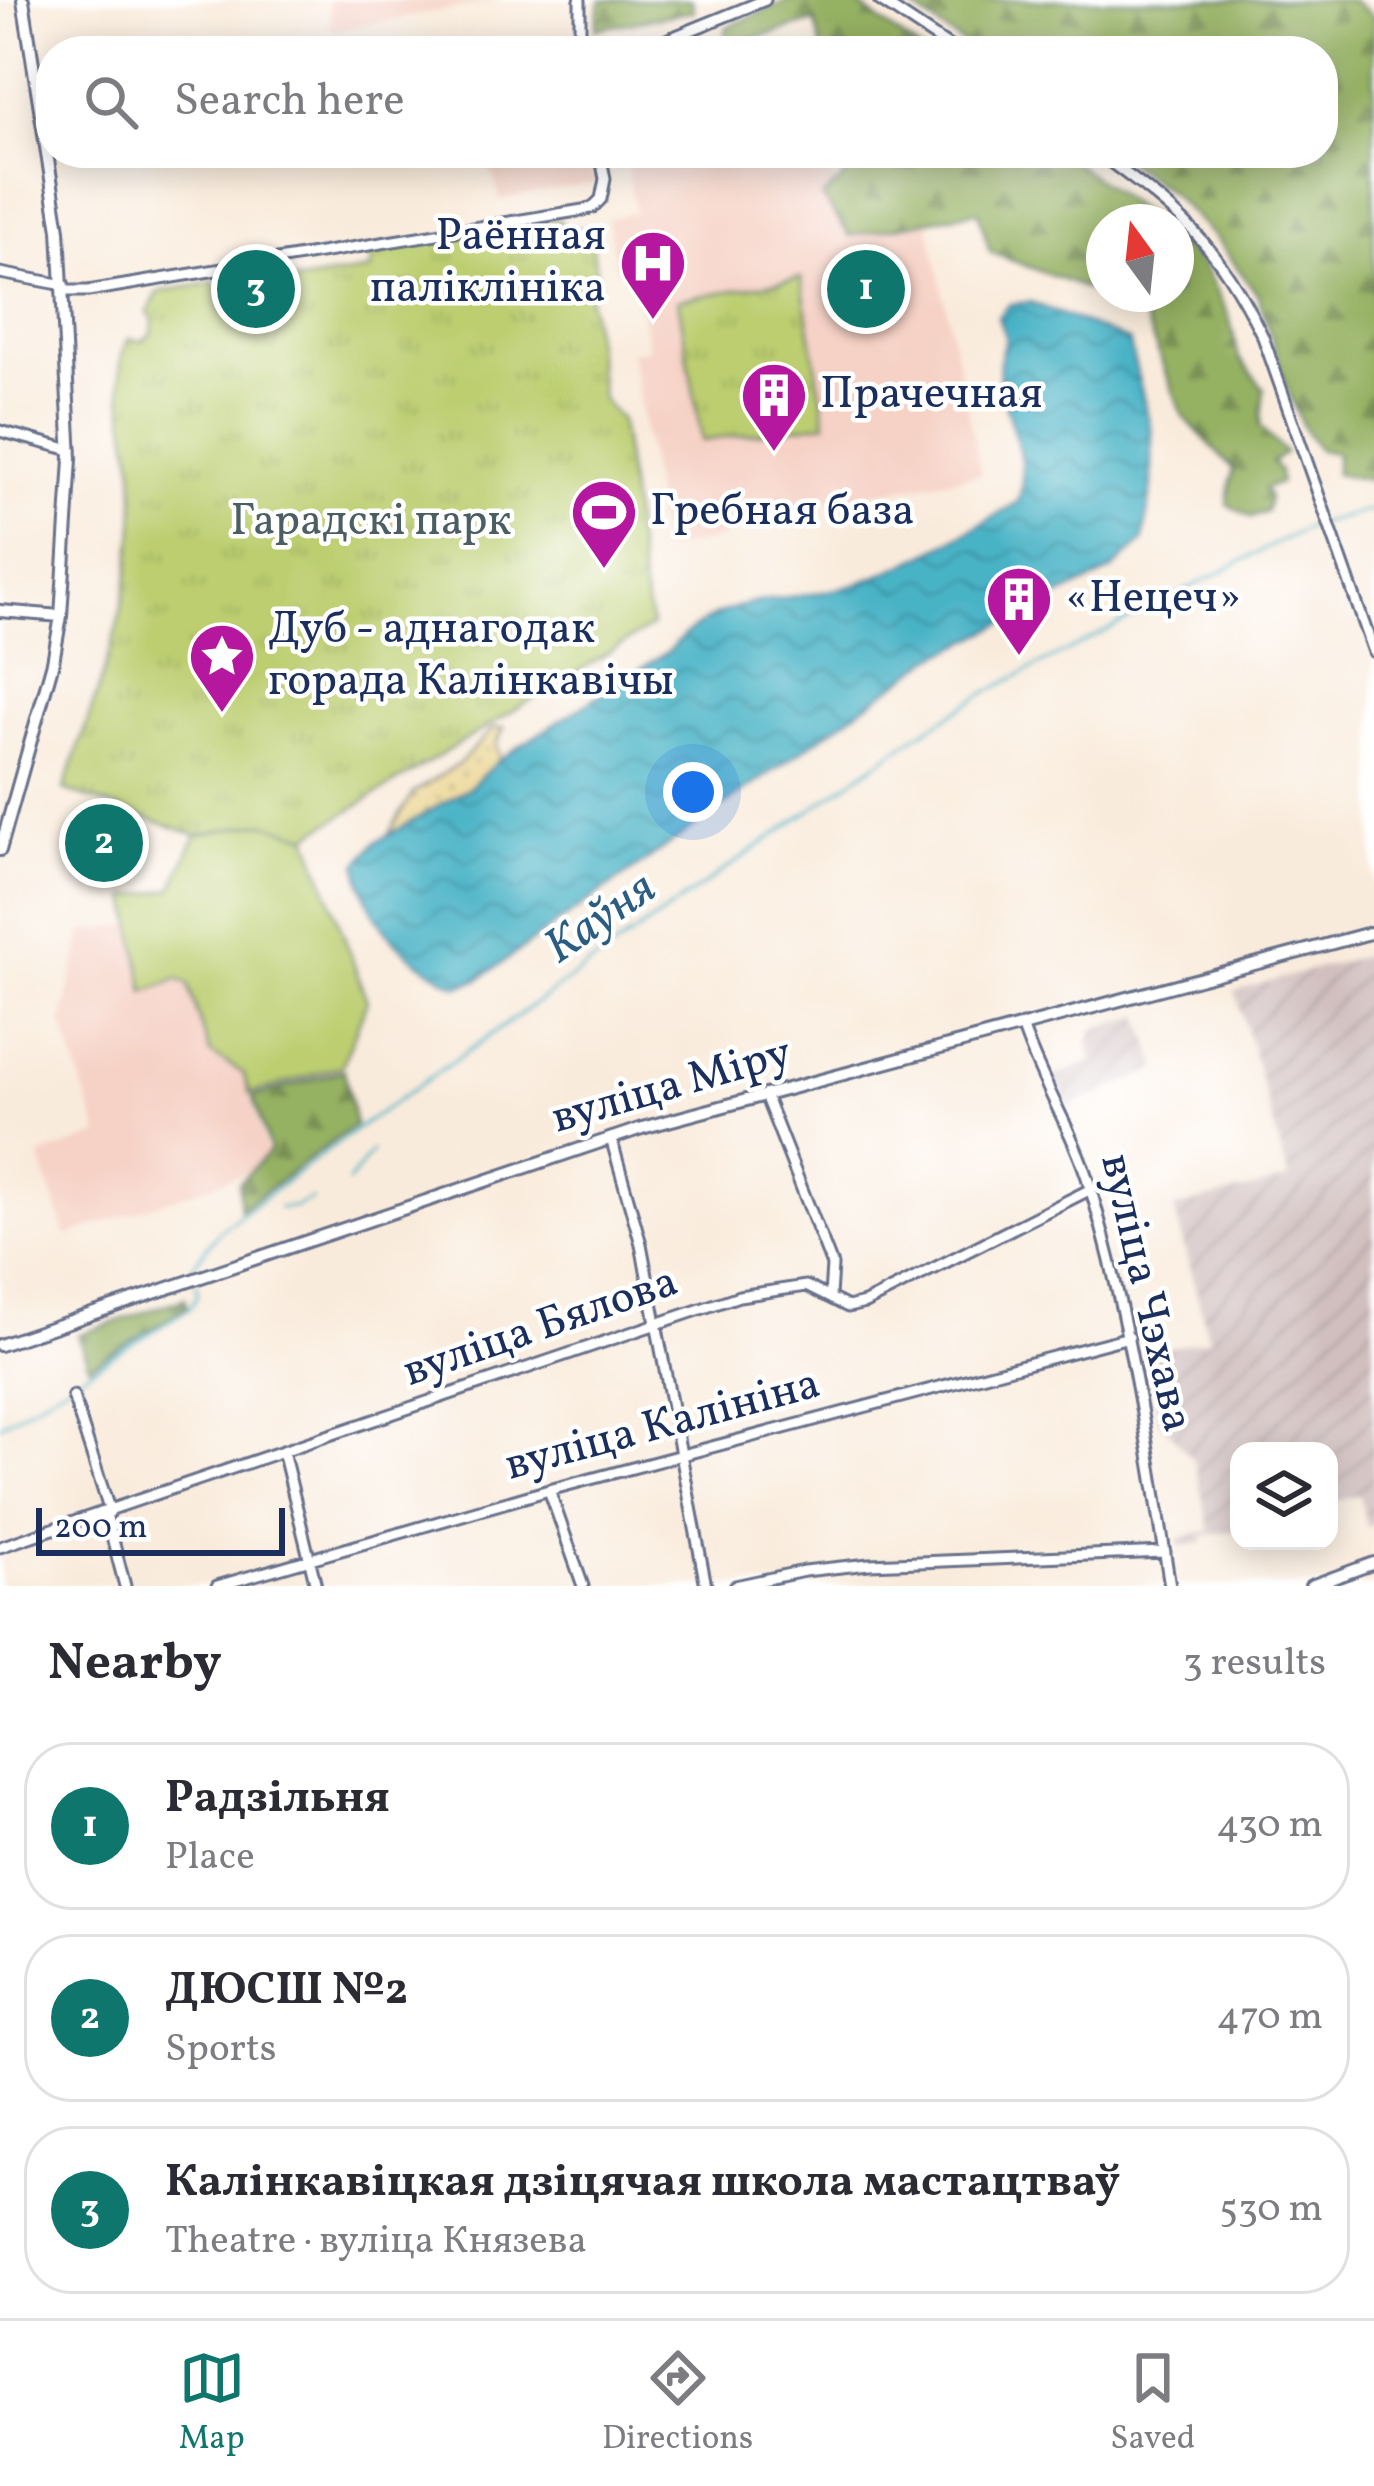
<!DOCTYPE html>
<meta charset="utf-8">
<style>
:root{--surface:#fff;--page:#f2f2f3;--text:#2b2b33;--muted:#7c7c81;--line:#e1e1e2;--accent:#0f766e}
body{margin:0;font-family:Vollkorn,serif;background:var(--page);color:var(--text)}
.controls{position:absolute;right:36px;bottom:36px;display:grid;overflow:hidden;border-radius:24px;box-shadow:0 6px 30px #0003}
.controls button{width:108px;height:108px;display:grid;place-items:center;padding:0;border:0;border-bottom:3px solid var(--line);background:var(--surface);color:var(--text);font:60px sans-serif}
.compass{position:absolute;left:1086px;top:204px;width:108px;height:108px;border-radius:50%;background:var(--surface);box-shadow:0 6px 30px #0003;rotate:345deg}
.scale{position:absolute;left:36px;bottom:30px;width:249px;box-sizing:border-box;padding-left:12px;border:6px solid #1b2f5e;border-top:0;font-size:33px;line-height:42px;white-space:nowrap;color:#1b2f5e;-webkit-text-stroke:9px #fff;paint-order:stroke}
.you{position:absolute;left:693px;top:792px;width:42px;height:42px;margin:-30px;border:9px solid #fff;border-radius:50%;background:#1a73e8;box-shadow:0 0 0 18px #1a73e833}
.badge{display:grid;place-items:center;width:78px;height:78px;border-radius:50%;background:var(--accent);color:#fff;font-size:39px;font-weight:700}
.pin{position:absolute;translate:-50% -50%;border:6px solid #fff;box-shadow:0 3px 12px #0006}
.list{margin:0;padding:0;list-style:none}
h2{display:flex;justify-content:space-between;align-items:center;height:156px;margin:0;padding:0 48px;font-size:51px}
h2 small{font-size:39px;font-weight:400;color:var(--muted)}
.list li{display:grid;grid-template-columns:78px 1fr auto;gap:36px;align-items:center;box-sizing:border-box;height:168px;margin:0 24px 24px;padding:0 24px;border:3px solid var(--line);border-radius:48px}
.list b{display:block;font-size:45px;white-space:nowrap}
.list p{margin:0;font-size:39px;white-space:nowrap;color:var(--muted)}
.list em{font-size:39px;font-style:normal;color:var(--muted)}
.icon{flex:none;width:66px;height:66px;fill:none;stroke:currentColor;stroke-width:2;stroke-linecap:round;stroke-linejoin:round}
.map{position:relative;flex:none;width:1374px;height:1586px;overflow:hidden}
.search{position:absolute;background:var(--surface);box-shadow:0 6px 30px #0003;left:36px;right:36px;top:36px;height:132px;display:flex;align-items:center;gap:30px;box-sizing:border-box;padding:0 42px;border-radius:48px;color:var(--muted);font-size:45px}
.sheet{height:732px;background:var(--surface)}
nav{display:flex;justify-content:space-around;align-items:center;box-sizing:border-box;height:168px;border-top:3px solid var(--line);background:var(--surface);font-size:33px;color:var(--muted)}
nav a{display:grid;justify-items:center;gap:6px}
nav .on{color:var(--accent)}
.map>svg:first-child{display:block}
.built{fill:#f6d1c5}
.industrial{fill:url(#industrial-furrows)}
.grass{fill:url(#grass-tufts);stroke:#6c7e67;stroke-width:3}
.forest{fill:url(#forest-firs);stroke:#587060;stroke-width:3}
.sand{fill:url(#sand-dots);stroke:#84847e;stroke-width:3}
.garden{fill:#bcce70;stroke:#6c7e67;stroke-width:3}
.water{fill:url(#water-waves);stroke:#327192;stroke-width:3}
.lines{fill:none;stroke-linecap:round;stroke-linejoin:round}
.stream{stroke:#48b3c6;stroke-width:3}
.minor-casing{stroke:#69718a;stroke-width:15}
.major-casing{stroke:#69718a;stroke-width:16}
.minor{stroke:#fff;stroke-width:9}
.major{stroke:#fff;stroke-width:10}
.labels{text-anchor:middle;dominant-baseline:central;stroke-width:9;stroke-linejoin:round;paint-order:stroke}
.poi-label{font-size:45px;fill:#1b2f5e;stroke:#fff;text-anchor:start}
.park-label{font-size:45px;fill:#4b5f63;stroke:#fff}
.street-label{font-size:45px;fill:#1b2f5e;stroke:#fff}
.water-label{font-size:48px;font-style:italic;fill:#2b5d82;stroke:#fff}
</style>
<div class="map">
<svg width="1374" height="1586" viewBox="0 0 1374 1586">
<defs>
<pattern id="industrial-furrows" width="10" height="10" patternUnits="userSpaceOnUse" patternTransform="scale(3)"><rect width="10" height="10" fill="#d1bfbf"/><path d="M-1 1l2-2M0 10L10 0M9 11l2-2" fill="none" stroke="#b3a4a7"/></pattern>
<pattern id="grass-tufts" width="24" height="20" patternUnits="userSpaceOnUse" patternTransform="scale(3)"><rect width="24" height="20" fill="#bcce70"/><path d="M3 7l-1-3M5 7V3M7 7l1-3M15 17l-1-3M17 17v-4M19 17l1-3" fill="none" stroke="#a1b163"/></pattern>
<pattern id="forest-firs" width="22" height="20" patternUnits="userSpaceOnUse" patternTransform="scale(3)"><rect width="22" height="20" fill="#95b162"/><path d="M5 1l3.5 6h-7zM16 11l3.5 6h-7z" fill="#799054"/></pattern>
<pattern id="sand-dots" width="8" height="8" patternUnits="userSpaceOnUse" patternTransform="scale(3)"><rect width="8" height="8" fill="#eeda9e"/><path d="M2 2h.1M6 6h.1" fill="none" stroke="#ccbb8a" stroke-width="1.8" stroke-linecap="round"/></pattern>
<pattern id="water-waves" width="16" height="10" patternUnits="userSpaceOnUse" patternTransform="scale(3)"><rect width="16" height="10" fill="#48b3c6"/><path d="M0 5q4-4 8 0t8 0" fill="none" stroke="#3b92a4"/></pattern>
</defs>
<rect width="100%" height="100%" fill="#fff"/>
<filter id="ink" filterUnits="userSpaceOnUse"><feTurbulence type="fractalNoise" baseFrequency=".00833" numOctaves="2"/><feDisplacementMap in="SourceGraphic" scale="24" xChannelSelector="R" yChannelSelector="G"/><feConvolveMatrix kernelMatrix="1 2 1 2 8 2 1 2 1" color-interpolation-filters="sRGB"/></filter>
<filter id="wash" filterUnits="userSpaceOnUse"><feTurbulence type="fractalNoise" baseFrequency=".004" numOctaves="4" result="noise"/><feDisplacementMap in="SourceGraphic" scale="48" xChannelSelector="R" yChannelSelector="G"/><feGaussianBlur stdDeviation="2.7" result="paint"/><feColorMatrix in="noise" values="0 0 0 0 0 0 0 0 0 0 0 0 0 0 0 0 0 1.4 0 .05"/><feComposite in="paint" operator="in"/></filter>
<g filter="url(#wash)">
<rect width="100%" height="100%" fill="#f9ebdb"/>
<path class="built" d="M328,0H499L332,31Z
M486,153H589L596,183L500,199Z
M625,153H829L836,193L919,178L981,474L722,520L724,537L664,551L631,352L648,349L634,267L616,269L607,218L635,213Z
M131,925L145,991L179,979L188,984L210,1053L243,1073L267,1152L248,1172L66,1236L39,1156L99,1135L62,1022L83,932Z"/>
<path class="industrial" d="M1374,953V1523L1367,1527L1359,1495L1329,1503V1451H1239V1529L1203,1536V1543L1179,1546L1178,1538L1210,1531L1194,1461L1159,1421L1147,1352L1209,1339L1174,1208L1289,1179L1235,991Z
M1141,1016L1158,1069L1069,1107L1054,1077L1093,1061L1089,1043L1094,1029Z"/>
<path class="grass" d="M559,219L563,228L591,229L598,289L589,297L602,399L620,419L642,585L652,626L308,836L262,823L196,835L64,790C98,688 142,584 134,474C132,442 108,363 129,339L142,341L152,333L153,319L148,313L158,292L214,282L220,310L295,298L293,282L371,270L370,256L380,246Z
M801,278L826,423L702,441L678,300Z"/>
<path class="forest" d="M600,0H692L694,11L596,29Z
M789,0H852L921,51H822L815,21L722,48L727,27Z
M902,0H1352L1374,17V481L1336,474V453L1319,450L1304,429L1284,380L1258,295L1217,240L1169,192L1115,153H1323V51H973Z
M841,153H1061L1156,222H1104V294H1176V239L1204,267L1229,316L1239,358L1264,389L1260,426L1285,453L1272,462L1279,471L1280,483L1264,489L1269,497L1266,512L1251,517L1227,504L1233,469L1183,416L1141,310L990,252L978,211L850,236L822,197L844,178Z
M344,1070L355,1125L240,1210L239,1183L270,1151L253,1097Z
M185,1298L187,1308L89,1366L78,1335Z"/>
<path class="sand" d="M493,728H504L496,745L500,759L469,788L388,835L413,793L460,763Z"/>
<path class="garden" d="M262,823L308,836L367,1001L342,1066L250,1094L243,1073L210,1053L188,984L178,979L145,992L128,897L172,889L196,835Z"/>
<path class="water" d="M1030,302L1129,341L1152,433V485L1143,541L1111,571L931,659L478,980L458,986C406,960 366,923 358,864L375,843L469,788L500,759L670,650C726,586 798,607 868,580C921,559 970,531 1018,502C1038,446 981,393 1006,339L998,317L1010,304Z"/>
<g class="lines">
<path class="stream" d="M348,1182L372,1151
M279,1208L294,1207L312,1199
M195,1275L193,1266L220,1230L354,1131L917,735L987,692L1310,526L1374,509
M0,1425L189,1309L198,1294L196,1284"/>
</g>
</g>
<g filter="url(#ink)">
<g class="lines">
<defs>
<path id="minor" d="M879,0L956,51
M580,51V0
M639,51L765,0
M1098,153C1182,214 1216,242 1263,337L1374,652
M0,273L64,285
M64,291H88L583,210L593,207L601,199L605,179L600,153
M0,431L71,450
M1022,1025C1040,1081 1073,1130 1090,1187C1129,1317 1149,1452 1170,1586
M765,1095L832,1265L830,1296
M611,1138L641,1244L706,1586
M73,1396L110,1512
M283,1451L316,1586
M549,1490L583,1586
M106,1514L125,1586
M0,1547L739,1296L806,1286L848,1307L865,1303L1091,1189
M217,1586L549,1490L1129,1337
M735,1586L804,1571L869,1564L1165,1552"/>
<path id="major" d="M0,611L61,616
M0,850L53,662L61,616L71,459L59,230L23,0
M0,1345L642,1128L1374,932
M1311,1586L1374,1563"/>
</defs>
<use href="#minor" class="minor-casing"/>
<use href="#major" class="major-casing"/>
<use href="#minor" class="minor"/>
<use href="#major" class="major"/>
</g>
</g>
<defs>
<symbol id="hospital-pin" viewBox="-11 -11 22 30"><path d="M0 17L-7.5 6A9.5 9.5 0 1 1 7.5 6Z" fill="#b5179e" stroke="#fff"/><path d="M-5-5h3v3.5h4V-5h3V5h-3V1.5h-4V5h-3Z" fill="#fff"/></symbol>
<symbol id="building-pin" viewBox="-11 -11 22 30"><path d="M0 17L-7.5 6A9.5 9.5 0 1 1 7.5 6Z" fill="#b5179e" stroke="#fff"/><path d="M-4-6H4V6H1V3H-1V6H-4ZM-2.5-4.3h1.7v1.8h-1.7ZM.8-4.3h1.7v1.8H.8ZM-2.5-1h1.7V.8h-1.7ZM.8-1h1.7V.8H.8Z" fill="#fff"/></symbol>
<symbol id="stadium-pin" viewBox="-11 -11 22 30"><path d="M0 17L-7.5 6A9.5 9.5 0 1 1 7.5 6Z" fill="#b5179e" stroke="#fff"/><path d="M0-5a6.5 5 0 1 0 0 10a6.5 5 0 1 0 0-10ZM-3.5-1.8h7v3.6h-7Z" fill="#fff"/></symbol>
<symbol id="sight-pin" viewBox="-11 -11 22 30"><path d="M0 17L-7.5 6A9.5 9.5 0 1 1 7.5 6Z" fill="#b5179e" stroke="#fff"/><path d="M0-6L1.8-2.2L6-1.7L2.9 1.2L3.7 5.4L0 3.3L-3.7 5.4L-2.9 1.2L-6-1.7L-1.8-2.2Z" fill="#fff"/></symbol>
</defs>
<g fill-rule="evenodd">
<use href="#hospital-pin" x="615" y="225" width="76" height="104"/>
<use href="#building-pin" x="736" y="357" width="76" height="104"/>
<use href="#stadium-pin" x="566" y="474" width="76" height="104"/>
<use href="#building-pin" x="981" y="561" width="76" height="104"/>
<use href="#sight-pin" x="184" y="618" width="76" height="104"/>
</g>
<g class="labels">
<g class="poi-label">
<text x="606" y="237" text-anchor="end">Раённая<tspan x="606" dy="52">паліклініка</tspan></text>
<text x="820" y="395">Прачечная</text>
<text x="650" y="512">Гребная база</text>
<text x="1066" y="599">«Нецеч»</text>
<text x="268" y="630">Дуб - аднагодак<tspan x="268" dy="52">горада Калінкавічы</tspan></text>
</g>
<g class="park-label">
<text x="371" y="522">Гарадскі парк</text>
</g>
<g class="street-label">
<text transform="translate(672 1087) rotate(-16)">вуліца Міру</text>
<text transform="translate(1145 1293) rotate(77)">вуліца Чэхава</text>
<text transform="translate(541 1328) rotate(-19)">вуліца Бялова</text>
<text transform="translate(663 1426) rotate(-15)">вуліца Калініна</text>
</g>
<g class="water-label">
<text transform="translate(601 919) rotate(-35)">Каўня</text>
</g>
</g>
</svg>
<div class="controls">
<button><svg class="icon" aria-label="layers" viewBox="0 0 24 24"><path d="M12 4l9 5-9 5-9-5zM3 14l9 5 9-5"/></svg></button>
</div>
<svg class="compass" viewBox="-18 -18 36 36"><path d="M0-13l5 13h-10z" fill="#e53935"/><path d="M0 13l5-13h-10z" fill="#7c7c81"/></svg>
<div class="scale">200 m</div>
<div class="you"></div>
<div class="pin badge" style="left:866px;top:289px">1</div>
<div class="pin badge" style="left:104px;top:843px">2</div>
<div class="pin badge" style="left:256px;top:289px">3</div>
<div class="search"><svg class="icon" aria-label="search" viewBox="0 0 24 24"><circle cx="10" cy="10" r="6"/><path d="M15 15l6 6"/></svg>Search here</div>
</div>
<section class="sheet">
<h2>Nearby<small>3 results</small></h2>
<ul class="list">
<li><span class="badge">1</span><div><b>Радзільня</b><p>Place</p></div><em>430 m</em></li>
<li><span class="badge">2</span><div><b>ДЮСШ №2</b><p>Sports</p></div><em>470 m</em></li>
<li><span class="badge">3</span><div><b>Калінкавіцкая дзіцячая школа мастацтваў</b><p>Theatre · вуліца Князева</p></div><em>530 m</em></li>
</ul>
</section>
<nav>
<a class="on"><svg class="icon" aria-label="map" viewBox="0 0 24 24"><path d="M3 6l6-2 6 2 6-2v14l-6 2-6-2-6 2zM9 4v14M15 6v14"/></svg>Map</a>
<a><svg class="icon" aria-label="directions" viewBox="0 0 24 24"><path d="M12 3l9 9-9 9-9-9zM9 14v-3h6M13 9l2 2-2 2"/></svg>Directions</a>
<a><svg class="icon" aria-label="saved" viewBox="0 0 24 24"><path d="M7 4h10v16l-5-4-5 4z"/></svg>Saved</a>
</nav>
